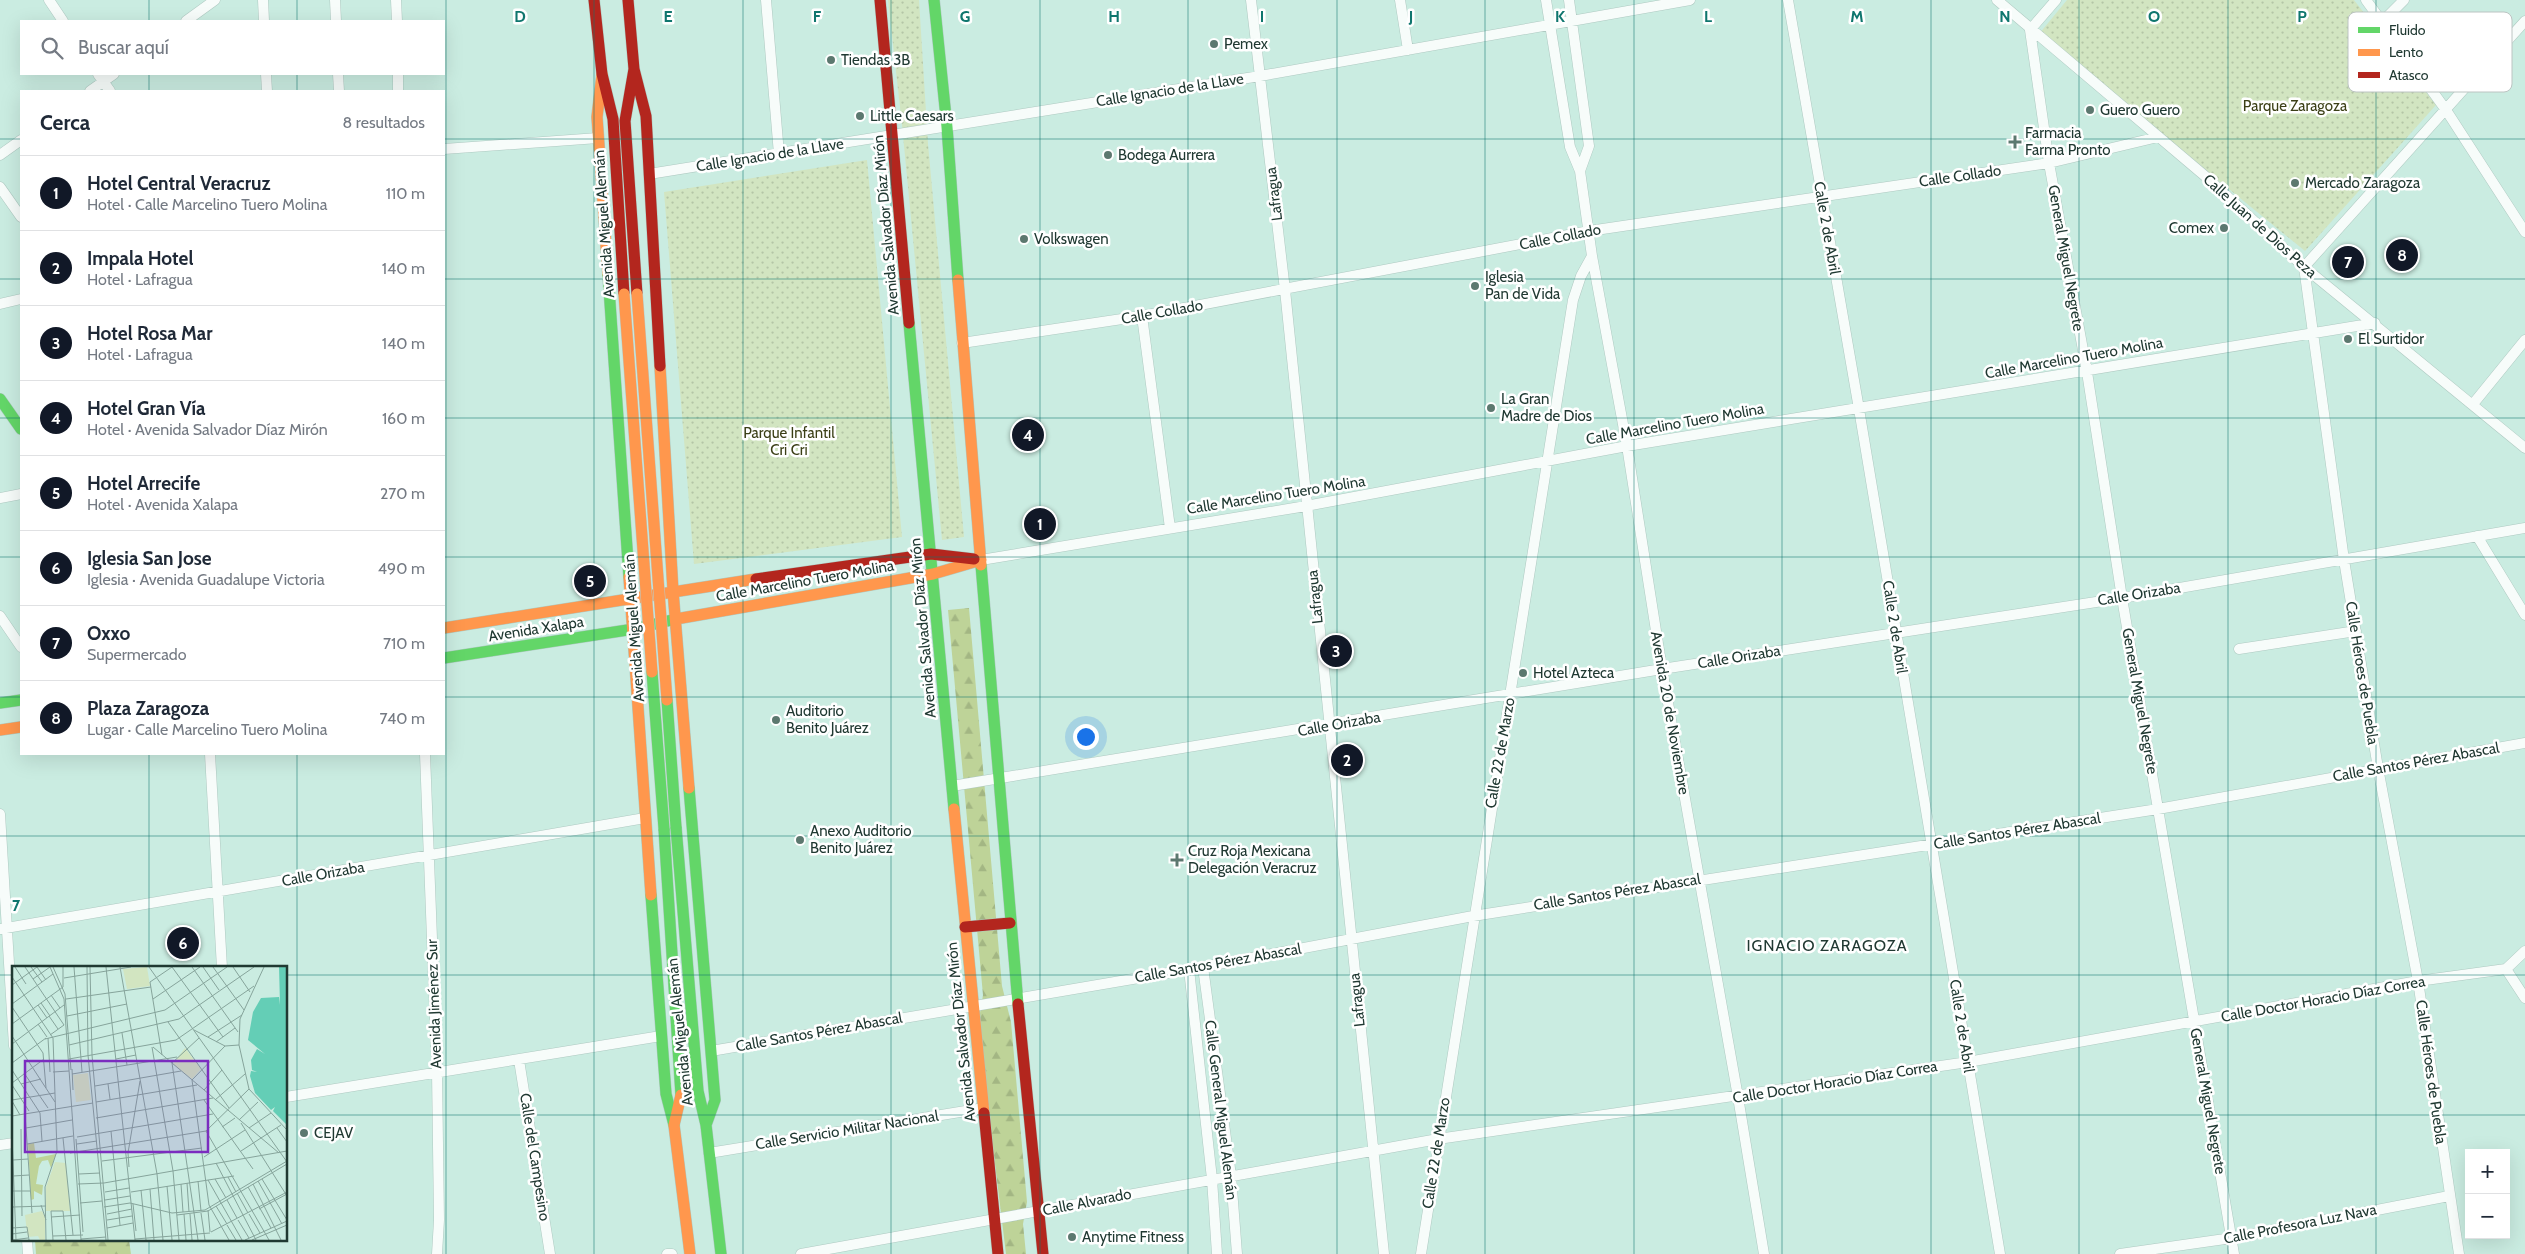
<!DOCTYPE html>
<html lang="es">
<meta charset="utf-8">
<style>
:root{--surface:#fff;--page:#f2f2f3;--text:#1f2937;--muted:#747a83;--line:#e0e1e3;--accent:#111827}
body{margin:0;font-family:Cabin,sans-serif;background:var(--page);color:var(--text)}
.controls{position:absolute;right:15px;bottom:15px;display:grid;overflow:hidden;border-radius:0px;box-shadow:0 5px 20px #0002}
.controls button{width:45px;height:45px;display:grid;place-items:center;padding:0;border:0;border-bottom:1px solid var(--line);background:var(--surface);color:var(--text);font:25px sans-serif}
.you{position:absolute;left:1085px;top:736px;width:18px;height:18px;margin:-12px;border:4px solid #fff;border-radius:50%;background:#1a73e8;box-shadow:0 0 0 8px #1a73e833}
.badge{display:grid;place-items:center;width:32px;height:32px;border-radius:50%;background:var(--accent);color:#fff;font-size:16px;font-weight:700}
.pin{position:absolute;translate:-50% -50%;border:2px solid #fff;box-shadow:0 1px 5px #0006}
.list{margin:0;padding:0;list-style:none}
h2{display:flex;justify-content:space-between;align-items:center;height:65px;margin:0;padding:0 20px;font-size:21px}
h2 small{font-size:16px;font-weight:400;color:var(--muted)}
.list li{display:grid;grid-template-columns:32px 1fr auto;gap:15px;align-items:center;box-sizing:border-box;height:75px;padding:0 20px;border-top:1px solid var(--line)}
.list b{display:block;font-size:19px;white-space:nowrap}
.list p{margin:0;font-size:16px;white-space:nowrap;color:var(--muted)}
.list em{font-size:16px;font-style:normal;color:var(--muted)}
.icon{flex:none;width:28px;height:28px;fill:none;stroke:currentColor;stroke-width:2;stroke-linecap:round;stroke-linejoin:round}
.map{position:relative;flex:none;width:2525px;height:1254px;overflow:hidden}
.search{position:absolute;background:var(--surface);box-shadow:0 5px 20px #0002;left:20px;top:20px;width:425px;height:55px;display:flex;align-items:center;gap:12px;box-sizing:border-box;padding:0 18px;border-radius:0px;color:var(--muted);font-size:19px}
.panel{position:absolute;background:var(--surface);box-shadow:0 5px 20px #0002;left:20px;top:90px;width:425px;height:665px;border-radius:0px}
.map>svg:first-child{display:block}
.green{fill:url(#green-dots)}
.forest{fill:url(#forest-firs)}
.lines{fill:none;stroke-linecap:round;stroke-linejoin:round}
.street-casing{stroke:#aec9c1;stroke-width:11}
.fast-casing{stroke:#aec9c1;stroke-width:12}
.slow-casing{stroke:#aec9c1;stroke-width:12}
.jam-casing{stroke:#aec9c1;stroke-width:12}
.street{stroke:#f7fcfa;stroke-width:10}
.fast{stroke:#63d668;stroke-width:11}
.slow{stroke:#ff974d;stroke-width:11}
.jam{stroke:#b3261e;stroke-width:11}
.fast-bridge-casing{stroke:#bbccc8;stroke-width:12;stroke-linecap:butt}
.slow-bridge-casing{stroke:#bbccc8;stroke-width:12;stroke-linecap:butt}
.fast-bridge{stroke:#63d668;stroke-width:11}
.slow-bridge{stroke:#ff974d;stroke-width:11}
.grid{fill:none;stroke:#0f766e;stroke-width:1;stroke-opacity:0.55}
.poi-dot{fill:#5c786f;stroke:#fff;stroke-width:2}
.labels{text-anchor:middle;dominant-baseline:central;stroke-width:5;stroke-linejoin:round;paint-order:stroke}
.poi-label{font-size:15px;fill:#203932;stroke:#fff;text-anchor:start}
.street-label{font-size:15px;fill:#203932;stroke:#fff}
.park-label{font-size:15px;fill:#3b3f16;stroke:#fff}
.neighbourhood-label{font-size:16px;letter-spacing:1px;fill:#203932;stroke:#fff}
.inset-road{fill:none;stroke:#86a49b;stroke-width:1}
.view{fill:#7b2cbf;fill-opacity:0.15;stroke:#7b2cbf;stroke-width:2.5}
.inset-edge{fill:none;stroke:#203932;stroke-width:2.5}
.key{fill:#fff;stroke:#bcc4c2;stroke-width:1}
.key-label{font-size:14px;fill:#203932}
.grid-label{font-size:16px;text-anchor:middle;font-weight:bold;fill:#0f766e;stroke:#fff;stroke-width:5;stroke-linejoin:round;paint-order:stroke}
</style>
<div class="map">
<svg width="2525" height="1254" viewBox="0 0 2525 1254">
<defs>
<pattern id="green-dots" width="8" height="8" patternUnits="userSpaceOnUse" patternTransform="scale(1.25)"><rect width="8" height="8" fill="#d2e5c1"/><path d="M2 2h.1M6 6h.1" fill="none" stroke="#b4c5a6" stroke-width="1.8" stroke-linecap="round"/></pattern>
<pattern id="forest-firs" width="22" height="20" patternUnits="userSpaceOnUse" patternTransform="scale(1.25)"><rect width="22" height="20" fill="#bed398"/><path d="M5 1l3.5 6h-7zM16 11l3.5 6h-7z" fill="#a3b683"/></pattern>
</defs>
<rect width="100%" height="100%" fill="#caece1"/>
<path class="green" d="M888,0H919L928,144L964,537L942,540L902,125Z
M2067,0H2354L2436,105L2305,251L2039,34Z
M867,160L902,537L694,564L664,192Z"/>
<path class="forest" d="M969,608L1002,986L1011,1022L1027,1202L1023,1224L1026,1254H1006L978,1025L983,995L948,610Z
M35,1240H129L131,1254H36Z"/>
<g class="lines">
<defs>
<path id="street" d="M49,0L63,21
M263,0L264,21
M335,0L336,21
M396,0L397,21
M766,0L779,154
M1251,0L1285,290L1384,1254
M1400,0L1408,50
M1546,0L1570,147L1580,171L1592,256L1627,446L1662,669L1738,1097L1764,1254
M1569,0L1589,146L1580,171
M1788,0L1859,409L2000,1254
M1997,0L2205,176L2304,267L2525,448
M2056,0L2030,30L2049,163L2087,372L2122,598L2234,1254
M2366,0L2446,110L2525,232
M186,21L215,0
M2382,22L2404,0
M98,74L110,91
M266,74L267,91
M338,74L339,91
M398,74V91
M90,91L114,74
M444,149L598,138
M0,155L21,140
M649,174L1260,76L1690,0
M0,187L21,217
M0,304L21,299
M1142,316L1170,528
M962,343L1142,316L1589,231L2049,163L2158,137
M2473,404L2525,340
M0,498L21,494
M2477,536L2525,615
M981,560L1306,506L1627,446L2375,323
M0,616L21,647
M2239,649L2356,631
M210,754L222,968
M425,754L437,1071L439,1220L437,1254
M952,786L1662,669L2122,598L2525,528
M0,814L14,1046
M0,929L645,818
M1203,967L1231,1176L1237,1254
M1189,969L1212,1179L1217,1254
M2506,969L2525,998
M711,1051L1203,967L1473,916L2158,809L2525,743
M519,1060L550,1254
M286,1097L661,1036
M0,1145L14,1143
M709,1153L984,1108
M27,1240L28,1254
M667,1254H672
M801,1254L1438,1139L1968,1062L2418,981L2506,969L2525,951
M1421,1254L1573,300L1581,276L1592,256
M2120,1254L2232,1238L2449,1196
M2459,1254L2418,981L2378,768L2344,560L2304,267L2525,21"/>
<path id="fast" d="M934,0L947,127L958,280
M608,274L629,577
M909,323L954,809
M0,399L21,429
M981,565L1018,1004
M444,658L634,629L676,619
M0,703L21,700
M689,788L715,1100L706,1125
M676,827L698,1091L706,1125L721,1254
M664,829L681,1095
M651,895L666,1094L674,1125"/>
<path id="slow" d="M602,74L597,117L608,274
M958,280L981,565
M660,366L673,591L689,788
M629,577L651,895
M676,619L933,574L981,560
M444,628L756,579
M0,730L21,727
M954,809L984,1113
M681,1095L674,1125L690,1254"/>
<path id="jam" d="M594,0L602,74L613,119L624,294
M628,0L634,69L625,121L637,294
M880,0L909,323
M634,69L646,116L660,366
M756,579L931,554L974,559
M965,927L1010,923
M1018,1004L1043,1254
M984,1113L998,1254"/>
</defs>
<use href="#street" class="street-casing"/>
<use href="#fast" class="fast-casing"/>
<use href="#slow" class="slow-casing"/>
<use href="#jam" class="jam-casing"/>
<use href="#street" class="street"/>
<use href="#fast" class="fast"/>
<use href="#slow" class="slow"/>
<use href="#jam" class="jam"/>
<defs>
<path id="fast-bridge" d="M652,672L664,829
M667,700L676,827"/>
<path id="slow-bridge" d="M624,294L652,672
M637,294L667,700"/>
</defs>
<use href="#fast-bridge" class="fast-bridge-casing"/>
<use href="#slow-bridge" class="slow-bridge-casing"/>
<use href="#fast-bridge" class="fast-bridge"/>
<use href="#slow-bridge" class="slow-bridge"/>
</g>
<path class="grid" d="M149,0V21M297,0V21M446,0V1254M594,0V1254M743,0V1254M891,0V1254M1040,0V1254M1188,0V1254M1337,0V1254M1485,0V1254M1634,0V1254M1782,0V1254M1931,0V1254M2079,0V1254M2228,0V1254M2376,0V1254M149,74V91M297,74V91M0,139H21M444,139H2525M0,279H21M444,279H2525M0,418H21M444,418H2525M0,557H21M444,557H2525M0,697H21M444,697H2525M149,754V968M297,754V1254M0,836H2525M0,975H14M286,975H2525M0,1115H14M286,1115H2525M149,1240V1254"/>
<g class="poi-dot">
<circle cx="1214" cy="44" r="5"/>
<circle cx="831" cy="60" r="5"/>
<circle cx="2090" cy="110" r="5"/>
<circle cx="860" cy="116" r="5"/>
<path d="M2012.5 134.5h5v5h5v5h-5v5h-5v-5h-5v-5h5z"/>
<circle cx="1108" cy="155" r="5"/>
<circle cx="2295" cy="183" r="5"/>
<circle cx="2224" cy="228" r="5"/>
<circle cx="1024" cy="239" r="5"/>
<circle cx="1475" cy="286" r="5"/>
<circle cx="2348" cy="339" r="5"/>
<circle cx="1491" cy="408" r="5"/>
<circle cx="1523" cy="673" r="5"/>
<circle cx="776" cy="720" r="5"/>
<circle cx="800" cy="840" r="5"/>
<path d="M1174.5 852.5h5v5h5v5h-5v5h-5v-5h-5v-5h5z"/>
<circle cx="304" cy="1133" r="5"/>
<circle cx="1072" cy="1237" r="5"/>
</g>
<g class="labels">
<g class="poi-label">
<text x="1224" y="44">Pemex</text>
<text x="841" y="60">Tiendas 3B</text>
<text x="2100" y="110">Guero Guero</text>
<text x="870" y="116">Little Caesars</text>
<text x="2025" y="133">Farmacia<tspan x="2025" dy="17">Farma Pronto</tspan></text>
<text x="1118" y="155">Bodega Aurrera</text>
<text x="2305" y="183">Mercado Zaragoza</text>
<text x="2214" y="228" text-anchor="end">Comex</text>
<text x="1034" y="239">Volkswagen</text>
<text x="1485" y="277">Iglesia<tspan x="1485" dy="17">Pan de Vida</tspan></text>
<text x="2358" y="339">El Surtidor</text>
<text x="1501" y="399">La Gran<tspan x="1501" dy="17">Madre de Dios</tspan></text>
<text x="1533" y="673">Hotel Azteca</text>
<text x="786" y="711">Auditorio<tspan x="786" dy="17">Benito Juárez</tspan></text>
<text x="810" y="831">Anexo Auditorio<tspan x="810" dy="17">Benito Juárez</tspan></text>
<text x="1188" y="851">Cruz Roja Mexicana<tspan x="1188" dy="17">Delegación Veracruz</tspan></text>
<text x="314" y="1133">CEJAV</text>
<text x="1082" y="1237">Anytime Fitness</text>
</g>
<g class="street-label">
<text transform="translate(1170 90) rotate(-9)">Calle Ignacio de la Llave</text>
<text transform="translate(770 155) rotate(-9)">Calle Ignacio de la Llave</text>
<text transform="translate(1960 176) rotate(-8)">Calle Collado</text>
<text transform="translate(1274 194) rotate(-97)">Lafragua</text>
<text transform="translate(604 224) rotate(-94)">Avenida Miguel Alemán</text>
<text transform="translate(886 225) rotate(-95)">Avenida Salvador Díaz Mirón</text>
<text transform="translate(2260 226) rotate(42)">Calle Juan de Dios Peza</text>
<text transform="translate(1827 228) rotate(80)">Calle 2 de Abril</text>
<text transform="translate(1560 237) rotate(-11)">Calle Collado</text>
<text transform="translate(2066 258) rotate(80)">General Miguel Negrete</text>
<text transform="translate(1162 312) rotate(-10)">Calle Collado</text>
<text transform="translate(2074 358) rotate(-10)">Calle Marcelino Tuero Molina</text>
<text transform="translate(1675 424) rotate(-10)">Calle Marcelino Tuero Molina</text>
<text transform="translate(1276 495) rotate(-9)">Calle Marcelino Tuero Molina</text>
<text transform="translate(805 581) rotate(-10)">Calle Marcelino Tuero Molina</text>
<text transform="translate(2139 594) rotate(-9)">Calle Orizaba</text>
<text transform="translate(1315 597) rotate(-96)">Lafragua</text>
<text transform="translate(1895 627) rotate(81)">Calle 2 de Abril</text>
<text transform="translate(634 628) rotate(-94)">Avenida Miguel Alemán</text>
<text transform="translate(923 628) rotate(-95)">Avenida Salvador Díaz Mirón</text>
<text transform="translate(536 629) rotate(-9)">Avenida Xalapa</text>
<text transform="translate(1739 657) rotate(-9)">Calle Orizaba</text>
<text transform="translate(2362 673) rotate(81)">Calle Héroes de Puebla</text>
<text transform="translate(2140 701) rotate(80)">General Miguel Negrete</text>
<text transform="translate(1670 713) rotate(80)">Avenida 20 de Noviembre</text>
<text transform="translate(1339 724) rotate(-10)">Calle Orizaba</text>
<text transform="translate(1500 753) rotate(-80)">Calle 22 de Marzo</text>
<text transform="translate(2416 762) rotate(-10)">Calle Santos Pérez Abascal</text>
<text transform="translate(2017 831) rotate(-9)">Calle Santos Pérez Abascal</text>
<text transform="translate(323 874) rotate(-10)">Calle Orizaba</text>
<text transform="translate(1617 892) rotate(-9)">Calle Santos Pérez Abascal</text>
<text transform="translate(1218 963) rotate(-10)">Calle Santos Pérez Abascal</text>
<text transform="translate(2323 999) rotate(-10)">Calle Doctor Horacio Díaz Correa</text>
<text transform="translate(1357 1000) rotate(-96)">Lafragua</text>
<text transform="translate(434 1004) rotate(-92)">Avenida Jiménez Sur</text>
<text transform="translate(1962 1026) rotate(81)">Calle 2 de Abril</text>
<text transform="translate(680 1032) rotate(-96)">Avenida Miguel Alemán</text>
<text transform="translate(819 1032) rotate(-10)">Calle Santos Pérez Abascal</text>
<text transform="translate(961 1032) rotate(-96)">Avenida Salvador Díaz Mirón</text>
<text transform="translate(2431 1072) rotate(82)">Calle Héroes de Puebla</text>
<text transform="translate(1835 1082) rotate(-9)">Calle Doctor Horacio Díaz Correa</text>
<text transform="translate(2208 1101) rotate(80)">General Miguel Negrete</text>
<text transform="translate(1221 1110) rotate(83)">Calle General Miguel Alemán</text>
<text transform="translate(847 1130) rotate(-9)">Calle Servicio Militar Nacional</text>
<text transform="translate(1436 1153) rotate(-81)">Calle 22 de Marzo</text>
<text transform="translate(535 1157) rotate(81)">Calle del Campesino</text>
<text transform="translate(1087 1202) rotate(-11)">Calle Alvarado</text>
<text transform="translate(2300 1224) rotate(-11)">Calle Profesora Luz Nava</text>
</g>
<g class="park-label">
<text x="2295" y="106">Parque Zaragoza</text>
<text x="789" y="433">Parque Infantil<tspan x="789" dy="17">Cri Cri</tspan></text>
</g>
<g class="neighbourhood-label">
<text x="1827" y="945">IGNACIO ZARAGOZA</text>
</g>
</g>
<g transform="translate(12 966)">
<rect width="275" height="275" fill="#caece1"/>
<path d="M135,1L138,20L115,23L111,3ZM173,82L189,103L180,113L161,98ZM76,107L79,134L64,136L61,109ZM43,196L54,197L58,245H34V221ZM30,245L33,251V274H28L26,270L16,271L14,258L13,249Z" fill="#d2e5c1"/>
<path d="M22,177L24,192L44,188L39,202L36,194L30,195L27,200L24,218L31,219L30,229L22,225V233L19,234L16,178Z" fill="#bed398"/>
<path d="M267,1H275V159L261,145L263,141L259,144L243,127L238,110L239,105L245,106L240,104L239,94L245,83L253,88L236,74L241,46L249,32L267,31L268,39Z" fill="#64ceb6"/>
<path class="inset-road" d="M3,1L14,18M13,1L52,59M19,1L30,16M25,1L34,14M38,1L52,33L69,274M41,1L53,28L59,104M62,1L70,106M75,1L76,89L94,274M78,1L80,89L96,274M94,1L123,274M108,1L145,208L151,274M137,1L275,196M160,1L211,71M180,1L226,66M191,1L207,24M201,1L232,44M221,1L238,26M252,1L228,53L227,79L237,123L275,164M0,11L41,72L45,185L33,221L34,274M52,12L119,1M21,13L38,1M0,19L25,1M39,29L48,42M54,33L139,21M141,33L188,1M29,37L38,50M0,38L41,8M26,39L35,52M0,41L31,87L34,122M37,50L46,63M55,50L115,38M156,56L217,142M0,58L51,21V1M26,58L35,71M182,64L213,80L227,79M110,67L115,99M38,69L52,59M0,70L43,136M196,71L230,49M36,72L38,106M33,73L153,44L215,1M204,76L223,62M0,78L52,39M57,79L167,53L242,1M213,80L180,114L197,239L217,274M140,81L161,205L167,274M141,81L267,187M150,89L138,16L160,1M57,93L164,74L242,20M104,93L124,89M0,97L34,72M60,103L61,124M0,104L28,147L30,175M41,106L57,105M12,107L36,142M60,108L165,91M0,117L32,93M9,118L29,113M96,118L98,133M0,119L17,145M83,120L169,105M192,124L210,104M0,134L43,127M192,134L241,203M203,134L233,108M0,135L8,149M84,136L185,119M13,148L20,247M0,150L81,137M84,152L201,132M227,154L246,136M229,157L275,230M210,161L223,152M14,162L60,154M237,162L259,147M265,162L275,176M9,163L10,250M99,165L108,259M194,165L257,274M0,170L4,274M65,171L201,148M51,172L61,269M64,173L71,266M15,178L61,170M65,178L85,175M229,185L269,159M58,187L194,165L237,123M192,191L233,164M1,194L16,193M90,195L190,182M204,197L244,274M117,201L116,187L128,115M67,208L88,207M1,210L17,209M216,211L224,226M203,213L214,232M250,213L275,254M196,214L230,274M186,215L189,245M246,215L270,258M175,217L177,246M66,218L92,217L275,185M169,218L171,246M241,218L269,274M155,220L160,274M236,221L259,262M138,223L142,274M129,224L134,274M1,225H18M93,226L117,222M119,226L222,210M225,227L236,247M93,234L118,230M215,234L225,252M68,237L90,235M121,238L124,265M29,239L34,254M204,240L215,258M1,241L34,240M92,241L118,237L160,247L193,244L275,195M247,243L275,228M196,244L198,266M189,247L193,274M95,248L120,243M172,248L174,274M178,248L180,274M237,248L248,267M165,249L196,245L275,198M39,251L68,249M95,254L120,250M226,254L237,272M215,259L224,274M0,262L15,261L17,274M95,262L121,257M199,266L275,226M0,268L15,266M41,270L71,269M69,273L94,271M123,273L198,267M0,274L16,272M41,274L39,245H51L54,274M186,274L160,97L187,72M233,274L275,255M240,274L275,259"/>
<path class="view" d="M13,95H196V186H13Z"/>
<rect width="275" height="275" class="inset-edge"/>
</g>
<rect x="2348" y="12" width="164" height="80" rx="8" class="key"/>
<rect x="2358" y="27" width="22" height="6" fill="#63d668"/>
<rect x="2358" y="49" width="22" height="7" fill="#ff974d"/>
<rect x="2358" y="72" width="22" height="6" fill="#b3261e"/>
<g class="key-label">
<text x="2389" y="35">Fluido</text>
<text x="2389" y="57">Lento</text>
<text x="2389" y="80">Atasco</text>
</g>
<g class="grid-label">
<text x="520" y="22">D</text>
<text x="668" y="22">E</text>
<text x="817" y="22">F</text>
<text x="965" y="22">G</text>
<text x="1114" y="22">H</text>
<text x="1262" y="22">I</text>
<text x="1411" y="22">J</text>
<text x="1560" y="22">K</text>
<text x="1708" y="22">L</text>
<text x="1857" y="22">M</text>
<text x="2005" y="22">N</text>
<text x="2154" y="22">O</text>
<text x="2302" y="22">P</text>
<text x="16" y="911">7</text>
</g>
</svg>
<div class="controls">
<button>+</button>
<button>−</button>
</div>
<div class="you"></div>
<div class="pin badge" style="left:1040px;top:524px">1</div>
<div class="pin badge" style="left:1347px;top:760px">2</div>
<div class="pin badge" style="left:1336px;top:651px">3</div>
<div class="pin badge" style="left:1028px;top:435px">4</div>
<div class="pin badge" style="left:590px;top:581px">5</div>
<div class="pin badge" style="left:183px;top:943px">6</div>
<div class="pin badge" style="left:2348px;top:262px">7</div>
<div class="pin badge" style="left:2402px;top:255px">8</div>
<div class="search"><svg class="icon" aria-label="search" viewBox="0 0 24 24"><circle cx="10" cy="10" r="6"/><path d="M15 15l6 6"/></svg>Buscar aquí</div>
<section class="panel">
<h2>Cerca<small>8 resultados</small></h2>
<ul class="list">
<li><span class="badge">1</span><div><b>Hotel Central Veracruz</b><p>Hotel · Calle Marcelino Tuero Molina</p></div><em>110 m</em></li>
<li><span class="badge">2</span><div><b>Impala Hotel</b><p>Hotel · Lafragua</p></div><em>140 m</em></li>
<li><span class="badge">3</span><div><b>Hotel Rosa Mar</b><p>Hotel · Lafragua</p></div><em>140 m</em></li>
<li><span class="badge">4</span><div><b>Hotel Gran Vía</b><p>Hotel · Avenida Salvador Díaz Mirón</p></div><em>160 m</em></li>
<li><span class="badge">5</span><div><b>Hotel Arrecife</b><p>Hotel · Avenida Xalapa</p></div><em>270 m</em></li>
<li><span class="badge">6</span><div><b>Iglesia San Jose</b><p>Iglesia · Avenida Guadalupe Victoria</p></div><em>490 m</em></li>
<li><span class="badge">7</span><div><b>Oxxo</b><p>Supermercado</p></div><em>710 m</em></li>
<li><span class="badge">8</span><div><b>Plaza Zaragoza</b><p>Lugar · Calle Marcelino Tuero Molina</p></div><em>740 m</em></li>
</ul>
</section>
</div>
